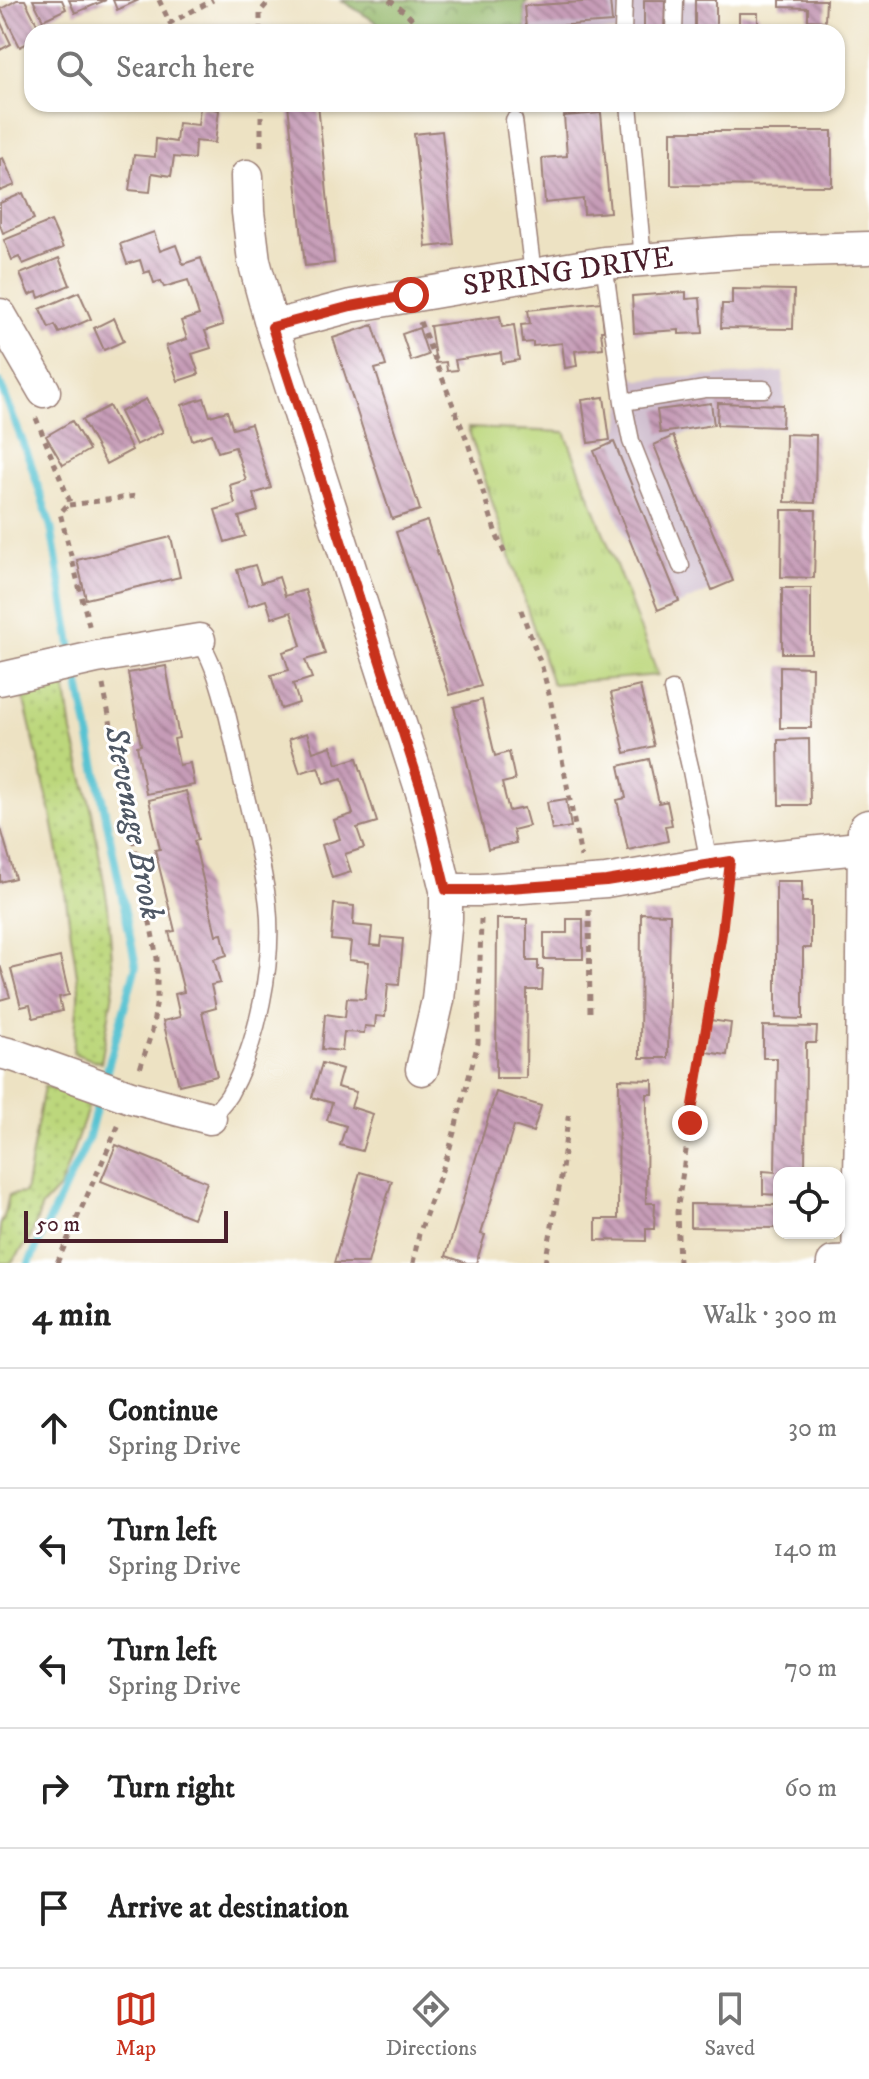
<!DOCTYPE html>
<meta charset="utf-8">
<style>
:root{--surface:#fff;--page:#f2f2f2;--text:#222;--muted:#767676;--line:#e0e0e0;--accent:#c8321e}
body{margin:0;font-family:"IM FELL DW Pica",serif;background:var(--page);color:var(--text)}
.controls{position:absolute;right:24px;bottom:24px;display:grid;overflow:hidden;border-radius:16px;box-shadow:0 2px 6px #0004}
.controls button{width:72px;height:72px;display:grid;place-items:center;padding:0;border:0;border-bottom:2px solid var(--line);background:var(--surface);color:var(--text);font:40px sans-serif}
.scale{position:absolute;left:24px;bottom:20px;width:204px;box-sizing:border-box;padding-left:8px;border:4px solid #4a1f2b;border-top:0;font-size:22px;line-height:28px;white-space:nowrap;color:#4a1f2b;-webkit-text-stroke:6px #fff;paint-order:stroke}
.stop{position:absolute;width:24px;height:24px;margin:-18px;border:6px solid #c8321e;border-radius:50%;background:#fff}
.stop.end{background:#c8321e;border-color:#fff;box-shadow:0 2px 8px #0008}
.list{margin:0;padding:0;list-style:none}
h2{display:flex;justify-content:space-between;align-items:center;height:104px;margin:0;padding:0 32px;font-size:34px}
h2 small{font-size:26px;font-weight:400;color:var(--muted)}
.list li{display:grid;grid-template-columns:52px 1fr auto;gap:24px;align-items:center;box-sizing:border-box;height:120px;padding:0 32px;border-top:2px solid var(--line)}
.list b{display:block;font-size:30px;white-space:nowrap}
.list p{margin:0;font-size:26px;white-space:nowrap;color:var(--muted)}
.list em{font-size:26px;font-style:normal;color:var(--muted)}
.icon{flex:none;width:44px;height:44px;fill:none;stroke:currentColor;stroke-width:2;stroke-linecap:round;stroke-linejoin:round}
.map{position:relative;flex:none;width:869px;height:1263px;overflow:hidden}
.search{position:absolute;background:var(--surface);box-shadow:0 2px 6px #0004;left:24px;right:24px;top:24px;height:88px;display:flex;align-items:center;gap:20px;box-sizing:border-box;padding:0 28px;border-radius:24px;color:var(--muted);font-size:30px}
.sheet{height:704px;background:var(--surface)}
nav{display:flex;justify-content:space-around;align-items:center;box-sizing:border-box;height:112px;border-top:2px solid var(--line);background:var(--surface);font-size:22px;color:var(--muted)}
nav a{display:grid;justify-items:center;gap:4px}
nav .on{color:var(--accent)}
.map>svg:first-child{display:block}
.industrial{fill:#cfbdce}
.grass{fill:url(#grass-dots);stroke:#837b54;stroke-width:2}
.forest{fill:url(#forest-crowns);stroke:#706c4c;stroke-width:2}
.park{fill:url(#park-tufts);stroke:#837b54;stroke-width:2}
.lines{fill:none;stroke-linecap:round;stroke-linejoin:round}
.stream{stroke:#58c3d2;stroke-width:8}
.building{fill:url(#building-back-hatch)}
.service-casing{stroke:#9c8077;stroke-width:19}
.minor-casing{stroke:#9c8077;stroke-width:35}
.tertiary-casing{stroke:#9c8077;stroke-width:45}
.path{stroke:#9c8077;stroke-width:5;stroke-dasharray:6 6;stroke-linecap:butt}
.service{stroke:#fff;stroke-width:16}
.minor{stroke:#fff;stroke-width:32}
.tertiary{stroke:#fff;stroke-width:42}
.route{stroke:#c8321e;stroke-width:10}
.labels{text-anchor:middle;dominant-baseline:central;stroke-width:6;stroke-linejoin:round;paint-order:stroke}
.street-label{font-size:30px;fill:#4a1f2b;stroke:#fff}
.water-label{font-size:32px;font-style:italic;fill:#4f5865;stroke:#fff}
</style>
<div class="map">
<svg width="869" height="1263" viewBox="0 0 869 1263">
<defs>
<pattern id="grass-dots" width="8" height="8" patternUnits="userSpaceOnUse" patternTransform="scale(2)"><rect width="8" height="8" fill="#bcd77c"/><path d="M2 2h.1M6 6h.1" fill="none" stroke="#a3b86b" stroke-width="1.8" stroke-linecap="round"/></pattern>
<pattern id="forest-crowns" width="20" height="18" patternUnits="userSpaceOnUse" patternTransform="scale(2)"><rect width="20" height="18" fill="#95b86c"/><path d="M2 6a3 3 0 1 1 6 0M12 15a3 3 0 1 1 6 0" fill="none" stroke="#7c9559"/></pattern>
<pattern id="park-tufts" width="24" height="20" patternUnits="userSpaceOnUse" patternTransform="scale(2)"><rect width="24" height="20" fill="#bcd77c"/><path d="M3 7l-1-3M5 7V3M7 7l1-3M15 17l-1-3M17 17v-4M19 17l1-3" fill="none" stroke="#a3b86b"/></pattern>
<pattern id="building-back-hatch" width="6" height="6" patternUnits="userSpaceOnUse" patternTransform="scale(2)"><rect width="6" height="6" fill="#c69cb7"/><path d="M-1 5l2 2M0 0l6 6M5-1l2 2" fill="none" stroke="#a37f95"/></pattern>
</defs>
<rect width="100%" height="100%" fill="#fff"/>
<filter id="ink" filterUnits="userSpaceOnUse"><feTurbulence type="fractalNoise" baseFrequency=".0125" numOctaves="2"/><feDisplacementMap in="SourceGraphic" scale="16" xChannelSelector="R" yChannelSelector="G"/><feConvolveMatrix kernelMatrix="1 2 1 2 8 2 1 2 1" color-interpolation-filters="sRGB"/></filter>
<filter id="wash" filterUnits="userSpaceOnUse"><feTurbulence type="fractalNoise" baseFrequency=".006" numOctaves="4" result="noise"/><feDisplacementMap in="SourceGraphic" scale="32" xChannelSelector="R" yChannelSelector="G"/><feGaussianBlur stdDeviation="1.8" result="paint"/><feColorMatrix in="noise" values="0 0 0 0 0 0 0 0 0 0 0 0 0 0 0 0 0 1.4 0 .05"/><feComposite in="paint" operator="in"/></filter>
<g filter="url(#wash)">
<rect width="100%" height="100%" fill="#ede2c3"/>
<path class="industrial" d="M601,0H718V32H487V30L526,28L524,6Z
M625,370L638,380L783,372L785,428H716L674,436L733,581L656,614L590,450L614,441L620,425Z"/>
<path class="grass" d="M65,683L72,732L92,812L108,906L114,986L101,1063L73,1053L79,989L63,879L50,809L22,692Z
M44,1086L91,1100L60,1187L42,1206L30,1239L11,1263H0V1226L5,1214L9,1195L25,1193Z"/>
<path class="forest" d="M341,0H528L524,6L526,28L488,30L487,32H392Z"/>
<path class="park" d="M468,428L565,432L658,675L552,684Z"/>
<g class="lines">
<path class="stream" d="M0,383L30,461L51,527L73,656
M76,669L136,966L104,1081
M29,1263L88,1140L100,1094"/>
</g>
<g id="blocks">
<path class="building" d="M17,0H25L41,32H32V41L20,47L1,9Z
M33,0H62L66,9L43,20Z
M69,0H106L75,13Z
M113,0H139L117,10Z
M610,0L612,22L526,28L524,6Z
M644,0H665L664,32H644Z
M695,0H716V32H695Z
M780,0H826L825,21L808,20V8L780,7Z
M739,13H758V32H739Z
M0,21L11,44L0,50Z
M288,104H318L334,263L305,266Z
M200,107L219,110L215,143L195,141L194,159L174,157L171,176L152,173L150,192L129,190L134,155L155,157L156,139L176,142L178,123L198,125Z
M601,113L610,212L584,214L583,199L545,203L542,158L567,156L564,116Z
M442,131L454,244L426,247L414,134Z
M671,131H832V186L671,185Z
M3,158L15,185L0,191V159Z
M23,193L34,219L3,233L0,225V203Z
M51,221L63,248L23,264L19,257L12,260L4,240Z
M154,232L160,251L176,245L183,264L201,258L223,325L205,331L211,348L192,354L199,374L178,381L166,346L187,339L181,321L199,315L188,280L164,287L161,281L154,283L150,271L144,273L140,260L127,264L120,244Z
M59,258L70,285L39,298L37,292L29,295L20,274Z
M732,289L794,290L793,329L721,328L722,304H732Z
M79,292L91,319L59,333L55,325L49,328L40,309Z
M686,292V299L700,298L703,333L679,334V330L634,333L632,296Z
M601,302L604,331H601L603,348L575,351L577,366L565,368L562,343L533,346V342L523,343L521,325L530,324L528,310Z
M500,316L502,327L514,325L519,360L502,363L501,353L455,360L457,370L447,371L446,362L436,363L430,326Z
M114,318L124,341L104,350L94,328Z
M373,325L386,366L375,369L420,510L392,519L333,338Z
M419,328L428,355L411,361L402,334Z
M604,397L610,440L588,443L582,400Z
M204,398L210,416L227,411L233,429L251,424L271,488L253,494L258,511L239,517L245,536L225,542L215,510L235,504L230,485L246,480L235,447L218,452L212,434L192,440L182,405Z
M146,399L163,432L136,445L120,412Z
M711,403L714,425L660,433L657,410Z
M718,403L783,405L782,427L717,425Z
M109,406L132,450L106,464L82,420Z
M72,421L89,450L63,465L46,436Z
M786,434L816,435L815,503L785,502Z
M673,436L733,581L712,590L654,445Z
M614,442L679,601L658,610L594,451Z
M782,510H816L814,578L781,577Z
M427,521L481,686L450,695L396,532Z
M171,537L180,577L86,599L77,560Z
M255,565L261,583L279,577L285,596L305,590L325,654L305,660L312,678L293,684L299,703L281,709L271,675L289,670L283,652L301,646L291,612L272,618L266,600L248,606L237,570Z
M782,588H811V653H782Z
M166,666L179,738L174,739L179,765L190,763L194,785L146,794L137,746L141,745L128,673Z
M780,666L812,667L811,728H780Z
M640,686L654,746L625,753L611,693Z
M482,700L495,756L509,752L515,780L502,783L509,811L524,808L529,826L513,830L516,843L488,849L454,707Z
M307,733L313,752L331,746L337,764L357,758L377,822L357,828L364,848L345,854L351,872L332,878L322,845L340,839L334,820L353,814L342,779L324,784L318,767L300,773L289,739Z
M809,739L810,805H779L778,740Z
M649,759L659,803L667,801L672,825L665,826L668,841L628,850L617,800L626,798L619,766Z
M186,791L198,840L194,841L216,935L222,934L227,955L214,959L220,983L211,985L216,1008L202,1012L217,1076L179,1085L163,1021L180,1017L175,994L184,992L169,932L175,931L155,850L160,849L149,800Z
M566,799L571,827L552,830L547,802Z
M0,825L15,878L0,882Z
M776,881H802V902H811V948H803V1019L776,1018Z
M334,904L354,906L353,925L372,927L370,945L381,946L382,937L403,939L399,985L388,984L385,1017L376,1016L375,1027L365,1026L364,1033L344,1032L342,1051L322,1049L325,1014L345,1017L347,998L365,999L369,962L349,960L351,942L331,940Z
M641,913L670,914L668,1058H640Z
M497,919H527V961H538V970H543L542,990H527L526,1078H496Z
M567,919H583V959H544V933H567Z
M60,957L69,995L59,997L62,1011L33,1018L30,1005L21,1007L11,969Z
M0,965L10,997L0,1000Z
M710,1020L731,1023L727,1055L706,1052Z
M763,1026L817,1027L816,1043H806L805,1173H779V1195L763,1194V1171L775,1172L777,1058H763Z
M322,1063L342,1069L337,1087L356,1092L351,1107L373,1114L362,1151L340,1145L346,1126L327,1120L332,1103L312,1097Z
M619,1079L653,1080V1094H647L646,1203H655L654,1229H646V1241L596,1240V1219H618Z
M496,1092L541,1106L533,1132L514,1126L481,1234L485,1235L476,1263H467L446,1256Z
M116,1145L207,1182L193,1218L101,1181Z
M360,1172L392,1181L384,1207L368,1263H334Z
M690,1204L779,1205V1228L690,1227Z"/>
</g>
</g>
<g filter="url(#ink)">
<use href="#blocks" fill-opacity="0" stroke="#9c8077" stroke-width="2"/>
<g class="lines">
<defs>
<path id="service" d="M623,32L624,0
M674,32L675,0
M629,104L643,260
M514,120L533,274
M604,263L623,402L631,441L681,566
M623,402L705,389H764
M199,640C220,669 231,732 239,767C249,811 263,861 268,905C274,964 258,1043 229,1095C224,1103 216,1111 210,1118
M672,690L691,771L709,863"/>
<path id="minor" d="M247,176L248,212L254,261L272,327
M0,315L44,391
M0,679L97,657L199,640
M869,847L709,863L606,881L481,890H446L422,792L272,327L351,306L604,263L740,252L869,248
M0,1052L16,1056L131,1097L210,1118
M422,1069L438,1000L446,919V890
M833,1263L863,1262"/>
<path id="tertiary" d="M863,1263L867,1085L869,831"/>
</defs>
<use href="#service" class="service-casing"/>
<use href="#minor" class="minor-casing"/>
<use href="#tertiary" class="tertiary-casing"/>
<path class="path" d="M159,0L170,23L213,0
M389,0L405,12L425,32
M260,32V12L270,0
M837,86H849
M261,104V151
M420,322L468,443L496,534L505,554
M36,418L70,502L60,513L90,629
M69,505L136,496
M521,610L542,667L550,698L581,857
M103,685L157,958V999L152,1031L139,1072
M589,910L590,1015
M57,1263L120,1122
M413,1263L419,1234L449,1151L478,1043L481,919
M545,1263L561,1178L569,1110
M679,1263L677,1212L690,1123L722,933L727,890"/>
<use href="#service" class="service"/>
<use href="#minor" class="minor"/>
<use href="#tertiary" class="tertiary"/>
</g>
</g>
<g class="lines" filter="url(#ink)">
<path class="route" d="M411,295L351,306L272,327L422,792L446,890H481L606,881L730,861L722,933L690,1123"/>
</g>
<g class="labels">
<g class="street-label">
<text transform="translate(568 272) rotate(-8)">SPRING DRIVE</text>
</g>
<g class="water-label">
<text transform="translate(133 823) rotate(79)">Stevenage Brook</text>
</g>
</g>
</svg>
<div class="controls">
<button><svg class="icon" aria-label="locate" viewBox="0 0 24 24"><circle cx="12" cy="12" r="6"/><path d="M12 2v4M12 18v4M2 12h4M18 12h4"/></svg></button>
</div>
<div class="scale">50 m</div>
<div class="stop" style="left:411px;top:295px"></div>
<div class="stop end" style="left:690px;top:1123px"></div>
<div class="search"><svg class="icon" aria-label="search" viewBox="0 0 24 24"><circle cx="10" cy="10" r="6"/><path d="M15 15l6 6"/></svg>Search here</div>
</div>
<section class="sheet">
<h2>4 min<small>Walk · 300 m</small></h2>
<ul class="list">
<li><svg class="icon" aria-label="ahead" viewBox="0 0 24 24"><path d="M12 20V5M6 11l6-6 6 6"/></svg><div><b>Continue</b><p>Spring Drive</p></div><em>30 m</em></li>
<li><svg class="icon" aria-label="left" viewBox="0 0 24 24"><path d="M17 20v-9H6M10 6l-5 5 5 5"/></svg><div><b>Turn left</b><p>Spring Drive</p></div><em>140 m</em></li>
<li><svg class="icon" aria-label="left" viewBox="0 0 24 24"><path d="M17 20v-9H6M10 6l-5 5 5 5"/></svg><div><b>Turn left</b><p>Spring Drive</p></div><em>70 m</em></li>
<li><svg class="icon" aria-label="right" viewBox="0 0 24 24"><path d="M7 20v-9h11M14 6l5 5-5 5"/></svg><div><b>Turn right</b></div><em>60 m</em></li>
<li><svg class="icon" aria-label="arrive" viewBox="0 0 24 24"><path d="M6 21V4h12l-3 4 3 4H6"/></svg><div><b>Arrive at destination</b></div></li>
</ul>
</section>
<nav>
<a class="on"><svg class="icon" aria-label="map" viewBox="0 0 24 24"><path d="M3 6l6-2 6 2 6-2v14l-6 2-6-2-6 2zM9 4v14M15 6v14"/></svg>Map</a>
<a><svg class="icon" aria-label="directions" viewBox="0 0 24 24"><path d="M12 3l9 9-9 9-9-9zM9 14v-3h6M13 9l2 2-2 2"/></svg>Directions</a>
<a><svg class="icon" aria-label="saved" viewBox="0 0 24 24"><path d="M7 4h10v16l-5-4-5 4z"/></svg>Saved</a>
</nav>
